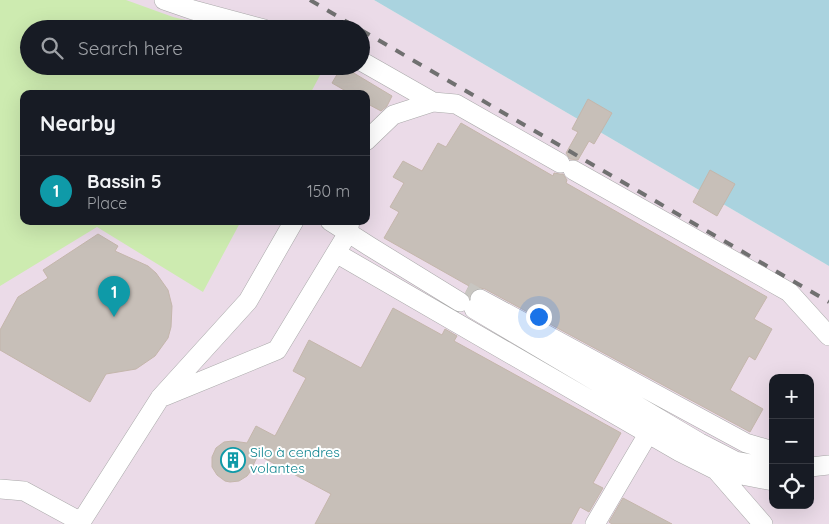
<!DOCTYPE html>
<meta charset="utf-8">
<style>
:root{--surface:#171b24;--page:#242831;--text:#f1f3f6;--muted:#9ea1a6;--line:#363941;--accent:#d40000}
body{margin:0;font-family:Quicksand,sans-serif;background:var(--page);color:var(--text)}
.controls{position:absolute;right:15px;bottom:15px;display:grid;overflow:hidden;border-radius:10px;box-shadow:0 5px 20px #0002}
.controls button{width:45px;height:45px;display:grid;place-items:center;padding:0;border:0;border-bottom:1px solid var(--line);background:var(--surface);color:var(--text);font:25px sans-serif}
.you{position:absolute;left:538px;top:316px;width:18px;height:18px;margin:-12px;border:4px solid #fff;border-radius:50%;background:#1a73e8;box-shadow:0 0 0 8px #1a73e833}
.badge{display:grid;place-items:center;width:32px;height:32px;border-radius:50%;background:var(--accent);color:#fff;font-size:16px;font-weight:700}
.pin{position:absolute;translate:-50% -41px;filter:drop-shadow(0 1px 2px #0008)}
.pin::after{content:'';position:absolute;top:26px;width:18px;height:15px;background:inherit;clip-path:polygon(0 0,100% 0,50% 100%)}
.list{margin:0;padding:0;list-style:none}
h2{display:flex;justify-content:space-between;align-items:center;height:65px;margin:0;padding:0 20px;font-size:21px}
h2 small{font-size:16px;font-weight:400;color:var(--muted)}
.list li{display:grid;grid-template-columns:32px 1fr auto;gap:15px;align-items:center;box-sizing:border-box;height:70px;padding:0 20px;border-top:1px solid var(--line)}
.list b{display:block;font-size:19px;white-space:nowrap}
.list p{margin:0;font-size:16px;white-space:nowrap;color:var(--muted)}
.list em{font-size:16px;font-style:normal;color:var(--muted)}
.icon{flex:none;width:28px;height:28px;fill:none;stroke:currentColor;stroke-width:2;stroke-linecap:round;stroke-linejoin:round}
.map{position:relative;flex:none;width:829px;height:524px;overflow:hidden}
.search{position:absolute;background:var(--surface);box-shadow:0 5px 20px #0002;left:20px;top:20px;width:350px;height:55px;display:flex;align-items:center;gap:12px;box-sizing:border-box;padding:0 18px;border-radius:28px;color:var(--muted);font-size:19px}
.panel{position:absolute;background:var(--surface);box-shadow:0 5px 20px #0002;left:20px;top:90px;width:350px;height:135px;border-radius:10px}
.map>svg:first-child{display:block}
.industrial{fill:#ebdbe8;fill-rule:evenodd}
.grass{fill:#cdebb0}
.water{fill:#aad3df}
.building{fill:#c7bfb8;stroke:#c4b6ab}
.lines{fill:none;stroke-linecap:round;stroke-linejoin:round}
.minor-tunnel{stroke:#c8c6c1;stroke-width:19;stroke-dasharray:19 9;stroke-linecap:butt}
.minor-casing{stroke:#a9a9a9;stroke-width:20}
.minor{stroke:#fff;stroke-width:19}
.rail{stroke:#707070;stroke-width:4;stroke-dasharray:10 10;stroke-linecap:butt}
.labels{text-anchor:middle;dominant-baseline:central;stroke-width:4;stroke-linejoin:round;paint-order:stroke}
.culture-label{font-size:14px;fill:#0d838f;stroke:#fff;text-anchor:start}
</style>
<div class="map">
<svg width="829" height="524" viewBox="0 0 829 524">
<rect width="100%" height="100%" fill="#f2efe9"/>
<path class="industrial" d="M0,0H374L829,266V524H0ZM29,29H361V66H29ZM24,94H366V221H24ZM773,378H810V505H773Z"/>
<path class="grass" d="M0,0H126L173,17L223,29H29V66H325L310,94H24V221H241L203,292L97,227L0,286Z"/>
<path class="water" d="M374,0H829V266Z"/>
<path class="building" d="M342,66L392,96L387,106L381,111L366,103V94H351L332,83Z
M588,99L612,113L594,144L589,141L578,160L570,159L566,153L578,132L572,129Z
M461,123L553,176L554,173L560,174H563L567,180L566,183L767,297L754,319L772,329L755,360L749,356L730,390L763,409L750,432L485,289L480,288L475,289L470,293L469,296L466,292L469,286L384,238L399,212L390,207L404,183L393,177L403,161L422,171L438,143L446,147Z
M710,170L735,184L717,216L693,202Z
M98,234L118,246L115,251L148,266L156,273L168,290L172,306L171,327L168,338L155,356L136,369L106,374L90,402L0,350V330L18,297L48,278L43,270Z
M393,308L442,335L445,329L457,336L454,341L621,433L593,483L603,488L589,512L580,507L571,524H315L331,494L258,455L250,472L247,476L239,481L230,482L225,481L217,475L212,467V457L216,448L224,442L233,441L247,443L256,426L275,436L306,378L293,371L309,340L361,368Z
M623,498L672,524H612L609,522Z"/>
<g class="lines">
<path class="minor-tunnel" d="M466,291L480,299"/>
<defs>
<path id="minor" d="M164,0L193,10L264,29
M361,61L433,102
M366,141L393,115L433,102L456,104L560,163
M573,170L789,292L829,336
M330,221L369,246L460,302
M336,253L680,452L716,470L773,481
M480,299L746,443L773,451
M474,309L700,443L735,461L773,468
M165,396L277,350L348,233L350,221
M810,467L829,465
M716,470L763,524
M0,489L24,491L81,522
M81,524V522L160,398L248,301L294,221
M595,524L648,434"/>
</defs>
<use href="#minor" class="minor-casing"/>
<use href="#minor" class="minor"/>
<path class="rail" d="M310,0L359,29
M361,30L829,302"/>
</g>
<defs>
<symbol id="building-ring" viewBox="-11 -11 22 22"><circle r="9.5" fill="#fff" stroke="#0f9aa8" stroke-width="1.5"/><path d="M-4-6H4V6H1V3H-1V6H-4ZM-2.5-4.3h1.7v1.8h-1.7ZM.8-4.3h1.7v1.8H.8ZM-2.5-1h1.7V.8h-1.7ZM.8-1h1.7V.8H.8Z" fill="#0f9aa8"/></symbol>
</defs>
<g fill-rule="evenodd">
<use href="#building-ring" x="219" y="446" width="28" height="28"/>
</g>
<g class="labels">
<g class="culture-label">
<text x="250" y="452">Silo à cendres<tspan x="250" dy="16">volantes</tspan></text>
</g>
</g>
</svg>
<div class="controls">
<button>+</button>
<button>−</button>
<button><svg class="icon" aria-label="locate" viewBox="0 0 24 24"><circle cx="12" cy="12" r="6"/><path d="M12 2v4M12 18v4M2 12h4M18 12h4"/></svg></button>
</div>
<div class="you"></div>
<div class="pin badge" style="left:114px;top:317px;background:#0f9aa8">1</div>
<div class="search"><svg class="icon" aria-label="search" viewBox="0 0 24 24"><circle cx="10" cy="10" r="6"/><path d="M15 15l6 6"/></svg>Search here</div>
<section class="panel">
<h2>Nearby<small></small></h2>
<ul class="list">
<li><span class="badge" style="background:#0f9aa8">1</span><div><b>Bassin 5</b><p>Place</p></div><em>150 m</em></li>
</ul>
</section>
</div>
